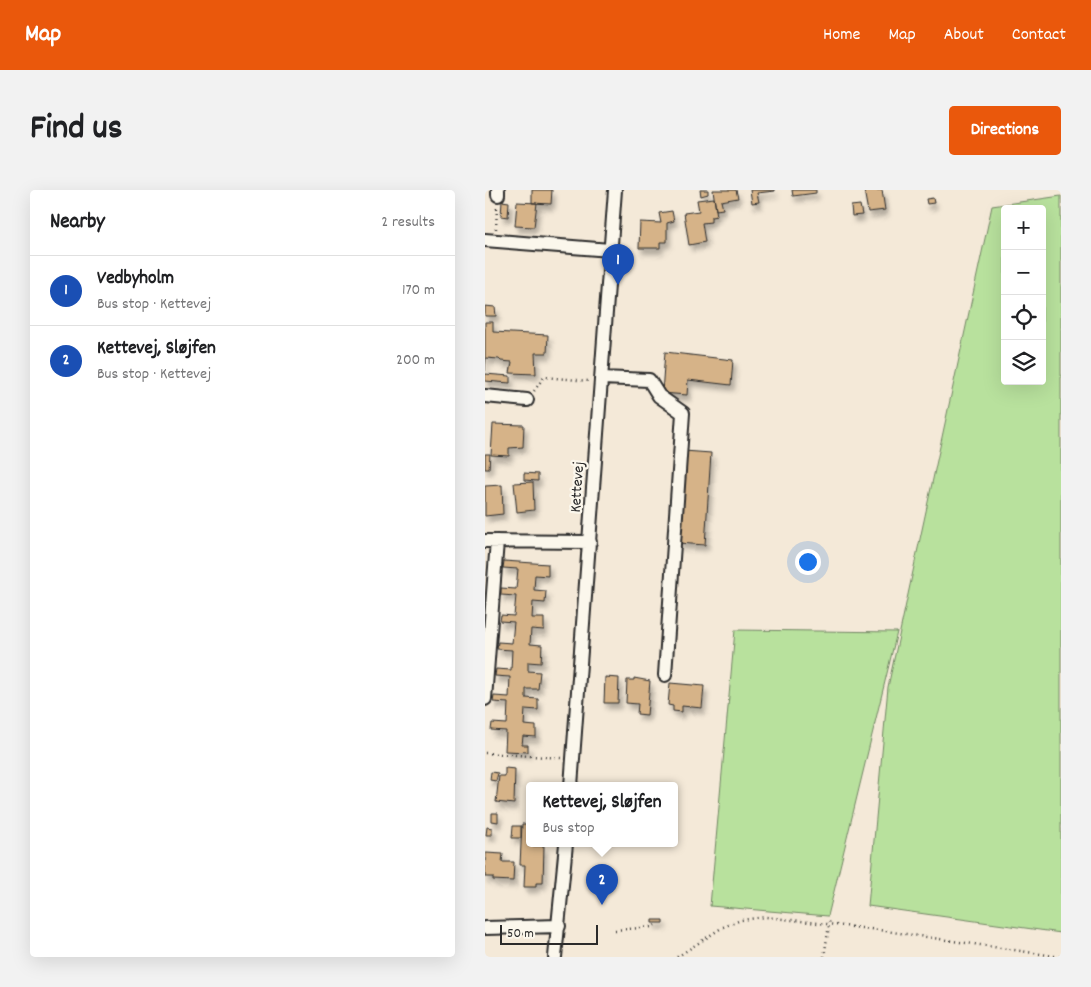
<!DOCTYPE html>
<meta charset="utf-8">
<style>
:root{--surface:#fff;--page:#f2f2f2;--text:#202124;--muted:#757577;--line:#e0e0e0;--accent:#ea580c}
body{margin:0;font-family:Dekko,sans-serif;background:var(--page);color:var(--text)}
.controls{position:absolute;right:15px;top:15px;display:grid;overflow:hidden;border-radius:5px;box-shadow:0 5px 20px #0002}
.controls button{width:45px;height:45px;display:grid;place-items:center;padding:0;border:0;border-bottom:1px solid var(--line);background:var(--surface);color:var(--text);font:25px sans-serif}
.scale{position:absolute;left:15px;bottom:12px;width:98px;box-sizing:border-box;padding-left:5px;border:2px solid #2b2b2b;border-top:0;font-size:14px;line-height:18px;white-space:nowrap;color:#2b2b2b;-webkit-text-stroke:4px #fbf7ec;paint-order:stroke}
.you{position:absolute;left:322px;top:371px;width:18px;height:18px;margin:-12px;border:4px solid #fff;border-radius:50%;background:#1a73e8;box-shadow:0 0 0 8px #1a73e833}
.badge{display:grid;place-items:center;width:32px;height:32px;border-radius:50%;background:var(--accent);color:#fff;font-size:16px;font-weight:700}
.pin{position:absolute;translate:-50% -41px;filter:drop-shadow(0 1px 2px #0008)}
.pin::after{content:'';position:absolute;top:26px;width:18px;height:15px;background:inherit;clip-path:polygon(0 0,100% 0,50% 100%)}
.popup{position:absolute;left:41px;top:592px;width:152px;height:65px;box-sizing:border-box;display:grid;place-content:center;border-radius:5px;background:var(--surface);filter:drop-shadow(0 1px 4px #0005);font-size:16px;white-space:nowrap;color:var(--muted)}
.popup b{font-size:19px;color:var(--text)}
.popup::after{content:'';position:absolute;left:50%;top:100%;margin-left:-10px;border:10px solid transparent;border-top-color:var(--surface)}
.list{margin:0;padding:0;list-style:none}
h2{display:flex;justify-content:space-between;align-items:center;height:65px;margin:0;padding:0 20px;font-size:21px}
h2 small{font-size:16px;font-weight:400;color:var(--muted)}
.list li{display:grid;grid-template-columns:32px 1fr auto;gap:15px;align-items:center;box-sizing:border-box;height:70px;padding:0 20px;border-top:1px solid var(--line)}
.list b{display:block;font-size:19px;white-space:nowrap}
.list p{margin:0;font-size:16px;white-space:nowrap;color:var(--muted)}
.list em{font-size:16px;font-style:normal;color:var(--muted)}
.icon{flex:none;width:28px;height:28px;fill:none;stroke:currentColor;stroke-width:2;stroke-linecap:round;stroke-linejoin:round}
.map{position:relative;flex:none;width:576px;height:767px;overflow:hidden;border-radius:5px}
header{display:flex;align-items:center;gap:30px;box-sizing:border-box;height:70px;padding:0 25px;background:var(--accent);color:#fff}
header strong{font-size:24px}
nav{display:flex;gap:28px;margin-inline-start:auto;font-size:18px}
.intro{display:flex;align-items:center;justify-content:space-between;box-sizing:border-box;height:120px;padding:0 30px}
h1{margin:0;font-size:35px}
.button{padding:12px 22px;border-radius:5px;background:var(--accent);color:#fff;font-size:18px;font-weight:700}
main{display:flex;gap:30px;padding:0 30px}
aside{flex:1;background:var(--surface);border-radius:5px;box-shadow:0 5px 20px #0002}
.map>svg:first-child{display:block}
.green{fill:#b8e19d;stroke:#728664;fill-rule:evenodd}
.building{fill:#d6b388;stroke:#2b2b2b;filter:url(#shadow)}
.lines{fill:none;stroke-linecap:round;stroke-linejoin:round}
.minor-casing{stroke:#2b2b2b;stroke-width:16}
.path{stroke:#2b2b2b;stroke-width:2.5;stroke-dasharray:1 4;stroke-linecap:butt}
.minor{stroke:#fbf7ec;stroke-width:12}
.labels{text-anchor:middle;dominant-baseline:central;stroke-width:4.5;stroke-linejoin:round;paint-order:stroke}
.street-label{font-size:16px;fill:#2b2b2b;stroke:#fbf7ec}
</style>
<header>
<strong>Map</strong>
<nav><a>Home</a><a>Map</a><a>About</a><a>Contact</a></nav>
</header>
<div class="intro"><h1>Find us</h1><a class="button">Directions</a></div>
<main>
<aside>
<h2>Nearby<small>2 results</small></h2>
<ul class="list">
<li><span class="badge" style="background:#1a4fb4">1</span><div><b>Vedbyholm</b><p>Bus stop · Kettevej</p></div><em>170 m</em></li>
<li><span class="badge" style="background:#1a4fb4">2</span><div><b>Kettevej, Sløjfen</b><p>Bus stop · Kettevej</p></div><em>200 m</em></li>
</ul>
</aside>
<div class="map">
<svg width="576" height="767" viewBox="0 0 576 767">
<defs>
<filter id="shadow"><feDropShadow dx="3" dy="5.5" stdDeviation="2.5" flood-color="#0004"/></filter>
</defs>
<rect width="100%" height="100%" fill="#f4e9d8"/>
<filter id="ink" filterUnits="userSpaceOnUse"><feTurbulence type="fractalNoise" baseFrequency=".02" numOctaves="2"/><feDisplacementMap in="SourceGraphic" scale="10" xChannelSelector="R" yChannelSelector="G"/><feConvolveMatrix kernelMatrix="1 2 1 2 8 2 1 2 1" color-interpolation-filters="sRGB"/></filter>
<g filter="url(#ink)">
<path class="green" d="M576,6V743L383,716L403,497L507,16ZM520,19H557V191H520Z
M250,440L412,442L343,726L225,716Z"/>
<path class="building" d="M47,0H67L66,14L47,13Z
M215,0H223V4L216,6Z
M228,0H251L253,8L236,11L238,19L231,20Z
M265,0H290V1L272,3L274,12L267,13Z
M307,0H331V3L308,6Z
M379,0H397L400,20L383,22Z
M229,8L232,26L226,27V32L217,33L220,52L204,55L199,23L214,21L212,10Z
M448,8L449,13L442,14L441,9Z
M17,11L24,12L23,27L16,26Z
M32,12L52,13L49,37L30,36Z
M375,15L377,25L367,26L366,16Z
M187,21L189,31L182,33V52H175V58H154L155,32L176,33L174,23Z
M0,116L10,117L11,126H0Z
M0,132H8V142L63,145L62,163H50L51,184L25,183L27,172L16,171L14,169L1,168L0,181Z
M180,162L248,170L246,195L203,190L202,205L177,203Z
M0,184L25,186V193L0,191Z
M8,234L39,235L38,257L24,258V266L6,265Z
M199,261L226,263L220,355L193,353Z
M0,264H5L4,279H0Z
M39,283L53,284V291L39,290Z
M48,292L49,320L32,322L29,293Z
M17,295L18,324L0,326V296Z
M19,371L63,374V386L50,385L49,400L61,401L60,413L48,412L47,428H59V440L46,439L45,454L57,455L56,473L43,472V481L55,482L53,499H41V508L53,509V520L40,519L39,535L51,536V547L38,546L37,555H43V562L20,561L21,541L6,540L7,533L22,534L23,513L8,512L9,506L24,507L25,487L10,486L11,479L26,480L27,460L12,459L13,452L27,453L29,432L15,431L16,425L29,426L31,406L16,405V398L31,399L33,379L18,378Z
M120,487L134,488L133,513H119Z
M149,488L165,491L162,525L152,524L153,514L141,513L142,490H149Z
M185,493L219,496L217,518L197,516V522L188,521V516L183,515Z
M20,578L30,579L29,614L11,612L14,586H20Z
M6,582L13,583L11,591L5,590Z
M7,623H13V632L7,631Z
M37,634H43V656H59L58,693H51V697H39L40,675H35Z
M28,636H36V648H27Z
M2,637L7,638V645H1Z
M1,663L18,664L17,672H29L28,691L8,690V687H0Z
M167,730H178V733H167Z"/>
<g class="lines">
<defs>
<path id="minor" d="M13,5V0
M0,50L125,60
M117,188L164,190L174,206L198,223L180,485
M0,206L42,210
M0,351L105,352
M0,509L12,351
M86,596L130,0
M0,738L74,736
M70,767L81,654"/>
</defs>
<use href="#minor" class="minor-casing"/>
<path class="path" d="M11,39L12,17
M49,201L59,187L104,191
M0,563L76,568
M130,740L167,737L170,735
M192,767L238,737L256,730L281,727L394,740L576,767
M339,767L345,729"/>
<use href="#minor" class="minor"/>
</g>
</g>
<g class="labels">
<g class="street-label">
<text transform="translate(93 297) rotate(-86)">Kettevej</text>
</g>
</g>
</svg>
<div class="controls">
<button>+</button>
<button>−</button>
<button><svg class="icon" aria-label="locate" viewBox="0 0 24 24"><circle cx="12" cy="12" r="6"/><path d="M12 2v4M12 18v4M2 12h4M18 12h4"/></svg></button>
<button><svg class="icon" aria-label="layers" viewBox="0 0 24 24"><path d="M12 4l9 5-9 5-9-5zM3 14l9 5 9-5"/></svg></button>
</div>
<div class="scale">50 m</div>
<div class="you"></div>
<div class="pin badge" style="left:133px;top:95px;background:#1a4fb4">1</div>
<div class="pin badge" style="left:117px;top:715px;background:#1a4fb4">2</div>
<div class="popup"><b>Kettevej, Sløjfen</b>Bus stop</div>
</div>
</main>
